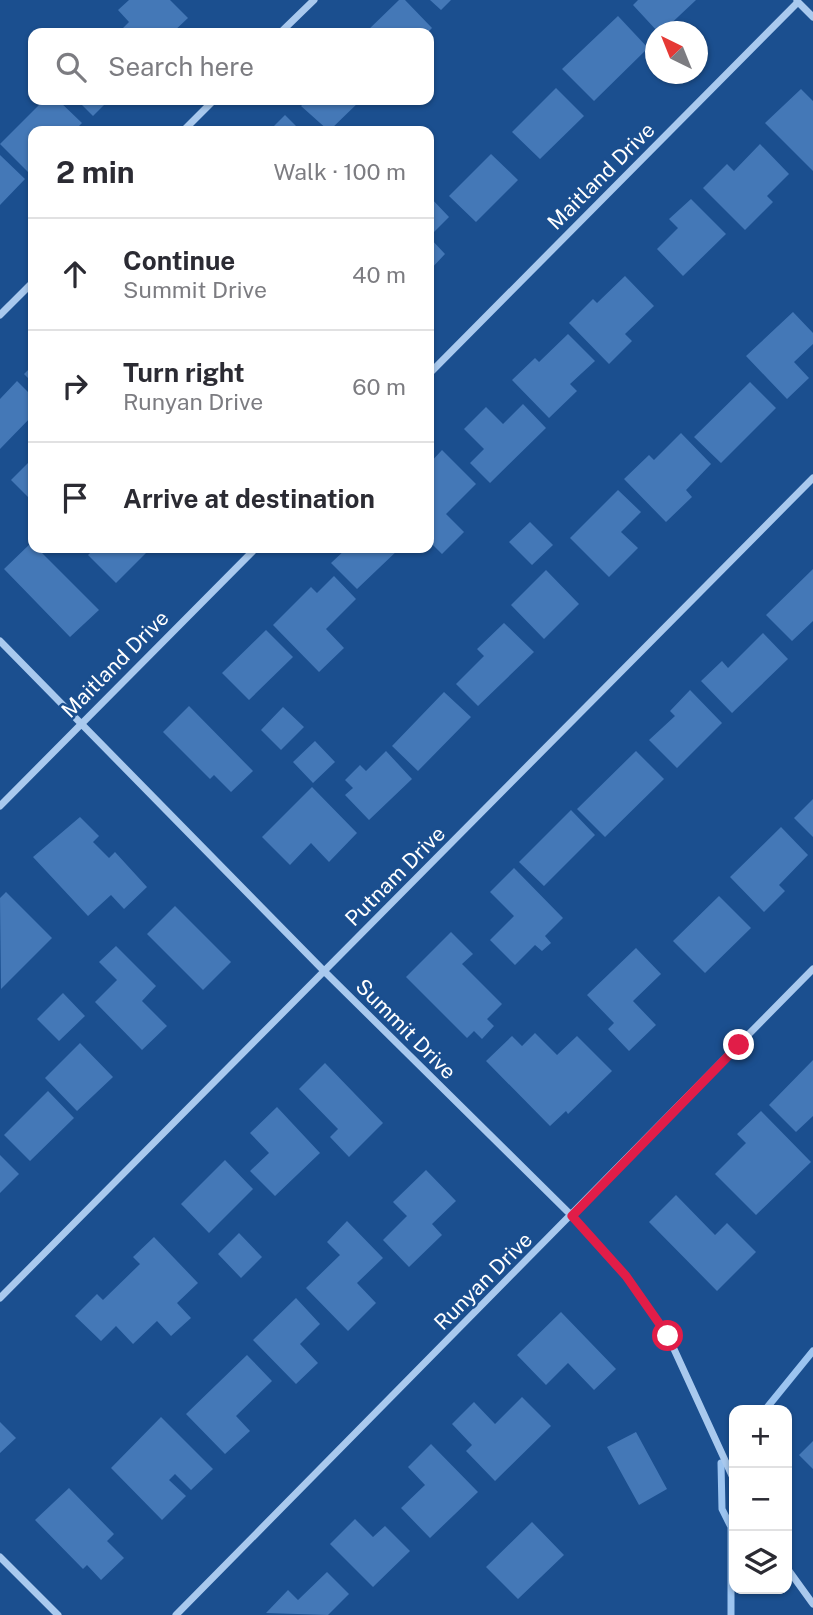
<!DOCTYPE html>
<meta charset="utf-8">
<style>
:root{--surface:#fff;--page:#f2f2f3;--text:#2b2b33;--muted:#7c7c81;--line:#e1e1e2}
body{margin:0;font-family:"Public Sans",sans-serif;background:var(--page);color:var(--text)}
.controls{position:absolute;right:21px;bottom:21px;display:grid;overflow:hidden;border-radius:14px;box-shadow:0 2px 5px #0004}
.controls button{width:63px;height:63px;display:grid;place-items:center;padding:0;border:0;border-bottom:2px solid var(--line);background:var(--surface);color:var(--text);font:35px sans-serif}
.compass{position:absolute;left:645px;top:21px;width:63px;height:63px;border-radius:50%;background:var(--surface);box-shadow:0 2px 5px #0004;rotate:317deg}
.stop{position:absolute;width:21px;height:21px;margin:-16px;border:5px solid #e11d48;border-radius:50%;background:#fff}
.stop.end{background:#e11d48;border-color:#fff;box-shadow:0 2px 7px #0008}
.list{margin:0;padding:0;list-style:none}
h2{display:flex;justify-content:space-between;align-items:center;height:91px;margin:0;padding:0 28px;font-size:30px}
h2 small{font-size:23px;font-weight:400;color:var(--muted)}
.list li{display:grid;grid-template-columns:46px 1fr auto;gap:21px;align-items:center;box-sizing:border-box;height:112px;padding:0 28px;border-top:2px solid var(--line)}
.list b{display:block;font-size:26px;white-space:nowrap}
.list p{margin:0;font-size:23px;white-space:nowrap;color:var(--muted)}
.list em{font-size:23px;font-style:normal;color:var(--muted)}
.icon{flex:none;width:38px;height:38px;fill:none;stroke:currentColor;stroke-width:2;stroke-linecap:round;stroke-linejoin:round}
.map{position:relative;flex:none;width:813px;height:1615px;overflow:hidden}
.search{position:absolute;background:var(--surface);box-shadow:0 2px 5px #0004;left:28px;top:28px;width:406px;height:77px;display:flex;align-items:center;gap:18px;box-sizing:border-box;padding:0 24px;border-radius:14px;color:var(--muted);font-size:26px}
.panel{position:absolute;background:var(--surface);box-shadow:0 2px 5px #0004;left:28px;top:126px;width:406px;height:427px;border-radius:14px}
.map>svg:first-child{display:block}
.lines{fill:none;stroke-linecap:round;stroke-linejoin:round}
.stream{stroke:#9cc4f0;stroke-width:7}
.building{fill:#4478b7}
.minor{stroke:#a9c9ee;stroke-width:7}
.route{stroke:#e11d48;stroke-width:9}
.labels{text-anchor:middle;dominant-baseline:central;stroke-width:5;stroke-linejoin:round;paint-order:stroke}
.street-label{font-size:21px;fill:#fff;stroke:#1b4f8f}
</style>
<div class="map">
<svg width="813" height="1615" viewBox="0 0 813 1615">
<rect width="100%" height="100%" fill="#1b4f8f"/>
<g class="lines">
<path class="stream" d="M765,1410L813,1351
M721,1463L722,1509L731,1527V1615"/>
</g>
<path class="building" d="M129,0H170L188,18L172,33H118L129,22L118,10Z
M399,0H405L432,28L427,33H365Z
M430,0H451L441,10Z
M638,0H696L662,32H658L633,5Z
M618,16L648,48L594,101L562,69Z
M556,88L584,116L540,159L512,132Z
M801,89L813,101V171L765,123Z
M44,100H58L82,123L74,131H33L31,175L0,144Z
M77,100H109L93,116Z
M307,100H361L329,131L301,106Z
M285,115L301,131H269Z
M760,144L789,174L767,196L773,202L745,230L703,188L727,164L734,171Z
M491,154L518,180L476,222L449,196Z
M0,155L25,179L0,205Z
M429,196L449,217L429,237Z
M691,199L726,234L683,276L657,249L678,228L669,219Z
M429,237L445,254L429,271Z
M625,276L654,306L625,334L632,341L609,364L569,323L593,299L597,303Z
M793,312L813,333V344L794,362L809,378L787,399L746,356Z
M568,334L595,361L570,384L577,391L549,418L512,380L535,358L539,362Z
M33,365V383L24,374Z
M17,381L33,397V415L0,449V399Z
M750,382L776,408L721,463L694,437Z
M523,404L546,428L490,483L470,463L484,449L464,429L486,407L503,424Z
M681,433L711,464L686,490L692,497L666,522L624,479L649,455L654,460Z
M442,450L476,484L446,514L464,532L442,554L429,541V464Z
M31,460L33,463L31,500L11,480Z
M618,490L641,512L621,532L638,548L609,577L570,538Z
M530,522L553,545L532,565L509,542Z
M32,542L33,548H37L99,610L70,637L4,569Z
M95,548H151L116,583L88,555Z
M347,548H400L357,589L331,563Z
M813,569V621L792,641L766,615Z
M546,570L579,604L544,639L511,605Z
M334,576L356,599L326,629L344,648L319,672L273,625L311,587L317,593Z
M504,623L534,652L478,706L456,684L484,656L477,649Z
M266,630L293,657L249,700L222,673Z
M763,633L788,659L732,713L701,681L722,661L728,668Z
M690,690L722,723L677,768L649,740L675,716L670,711Z
M444,692L471,717L418,771L392,746Z
M189,706L253,771L231,792L214,775L210,779L163,732Z
M283,707L304,727L281,750L261,730Z
M315,741L335,762L313,783L293,762Z
M386,751L412,779L369,820L345,795L353,788L345,780L360,765L366,771Z
M636,751L664,779L605,837L577,809Z
M312,787L357,833L329,862L311,843L290,865L262,837Z
M813,799V837L794,818Z
M571,810L595,835L544,886L519,862Z
M80,817L99,836L93,842L109,858L115,852L147,887L124,909L111,895L88,916L33,857Z
M781,827L808,855L779,885L785,891L764,912L730,877Z
M514,868L563,918L545,936L551,943L542,951L535,945L515,965L490,940L514,916L490,892Z
M6,892L52,938L1,989L0,898Z
M719,896L751,928L705,973L673,941Z
M175,906L231,962L203,990L147,934Z
M451,932L473,954L462,964L502,1004L487,1019L494,1026L482,1039L474,1031L467,1038L406,977Z
M116,946L156,986L142,1001L167,1026L142,1050L95,1002L117,980L99,962Z
M636,948L661,974L633,1001L656,1025L629,1051L608,1029L614,1023L587,995Z
M63,993L85,1016L59,1041L37,1019Z
M535,1033L557,1055L577,1036L612,1071L568,1114L566,1111L550,1126L486,1061L512,1036L522,1046Z
M80,1043L113,1077L77,1111L45,1078Z
M813,1060V1116L796,1132L769,1105Z
M325,1063L383,1123L349,1157L330,1137L338,1129L299,1089Z
M48,1091L74,1118L30,1161L4,1135Z
M277,1107L320,1153L275,1196L250,1171L269,1153L250,1133Z
M761,1111L811,1162L756,1215L715,1174L746,1143L737,1134Z
M0,1155L19,1174L0,1193Z
M225,1160L253,1189L209,1233L181,1204Z
M426,1170L456,1201L432,1224L442,1235L409,1267L383,1240L407,1216L393,1202Z
M676,1195L715,1235L727,1223L756,1252L717,1291L649,1222Z
M347,1221L383,1258L357,1283L376,1303L348,1331L306,1288L340,1255L327,1242Z
M239,1233L262,1257L241,1278L218,1254Z
M154,1237L198,1283L177,1303L191,1318L171,1336L157,1321L133,1344L116,1326L101,1341L75,1316L97,1294L103,1300L140,1264L133,1257Z
M296,1298L320,1324L300,1344L318,1363L296,1384L253,1340Z
M561,1312L616,1369L594,1390L568,1363L546,1385L517,1355Z
M247,1355L272,1381L236,1416L250,1431L225,1454L186,1414Z
M522,1397L551,1426L495,1481L466,1451L472,1445L452,1424L474,1402L495,1424Z
M161,1417L213,1469L191,1490L175,1474L169,1480L186,1496L162,1520L111,1468Z
M0,1422L16,1438L0,1453Z
M636,1432L667,1489L639,1505L607,1447Z
M813,1441V1469L799,1455Z
M431,1444L478,1492L430,1538L401,1508L425,1485L408,1467Z
M69,1488L114,1534L107,1541L124,1558L101,1580L87,1565L83,1569L35,1520Z
M355,1519L373,1537L385,1526L410,1551L373,1587L330,1544Z
M532,1522L564,1555L518,1599L486,1567Z
M327,1572L349,1594L328,1615L266,1613L288,1590L298,1600Z"/>
<g class="lines">
<path class="minor" d="M797,1L813,17
M280,33L314,0
M183,131L214,100
M0,315L33,282
M429,374L798,2
M0,641L325,972L572,1216L626,1276L668,1336L734,1480
M0,806L256,548
M0,1298L813,478
M0,1557L58,1615
M787,1568L813,1604
M176,1615L813,969"/>
</g>
<g class="lines">
<path class="route" d="M668,1336L626,1276L572,1216L739,1045"/>
</g>
<g class="labels">
<g class="street-label">
<text transform="translate(601 176) rotate(-45)">Maitland Drive</text>
<text transform="translate(115 664) rotate(-45)">Maitland Drive</text>
<text transform="translate(395 876) rotate(-45)">Putnam Drive</text>
<text transform="translate(406 1029) rotate(45)">Summit Drive</text>
<text transform="translate(483 1281) rotate(-45)">Runyan Drive</text>
</g>
</g>
</svg>
<div class="controls">
<button>+</button>
<button>−</button>
<button><svg class="icon" aria-label="layers" viewBox="0 0 24 24"><path d="M12 4l9 5-9 5-9-5zM3 14l9 5 9-5"/></svg></button>
</div>
<svg class="compass" viewBox="-18 -18 36 36"><path d="M0-13l5 13h-10z" fill="#e53935"/><path d="M0 13l5-13h-10z" fill="#7c7c81"/></svg>
<div class="stop" style="left:668px;top:1336px"></div>
<div class="stop end" style="left:739px;top:1045px"></div>
<div class="search"><svg class="icon" aria-label="search" viewBox="0 0 24 24"><circle cx="10" cy="10" r="6"/><path d="M15 15l6 6"/></svg>Search here</div>
<section class="panel">
<h2>2 min<small>Walk · 100 m</small></h2>
<ul class="list">
<li><svg class="icon" aria-label="ahead" viewBox="0 0 24 24"><path d="M12 20V5M6 11l6-6 6 6"/></svg><div><b>Continue</b><p>Summit Drive</p></div><em>40 m</em></li>
<li><svg class="icon" aria-label="right" viewBox="0 0 24 24"><path d="M7 20v-9h11M14 6l5 5-5 5"/></svg><div><b>Turn right</b><p>Runyan Drive</p></div><em>60 m</em></li>
<li><svg class="icon" aria-label="arrive" viewBox="0 0 24 24"><path d="M6 21V4h12l-3 4 3 4H6"/></svg><div><b>Arrive at destination</b></div></li>
</ul>
</section>
</div>
